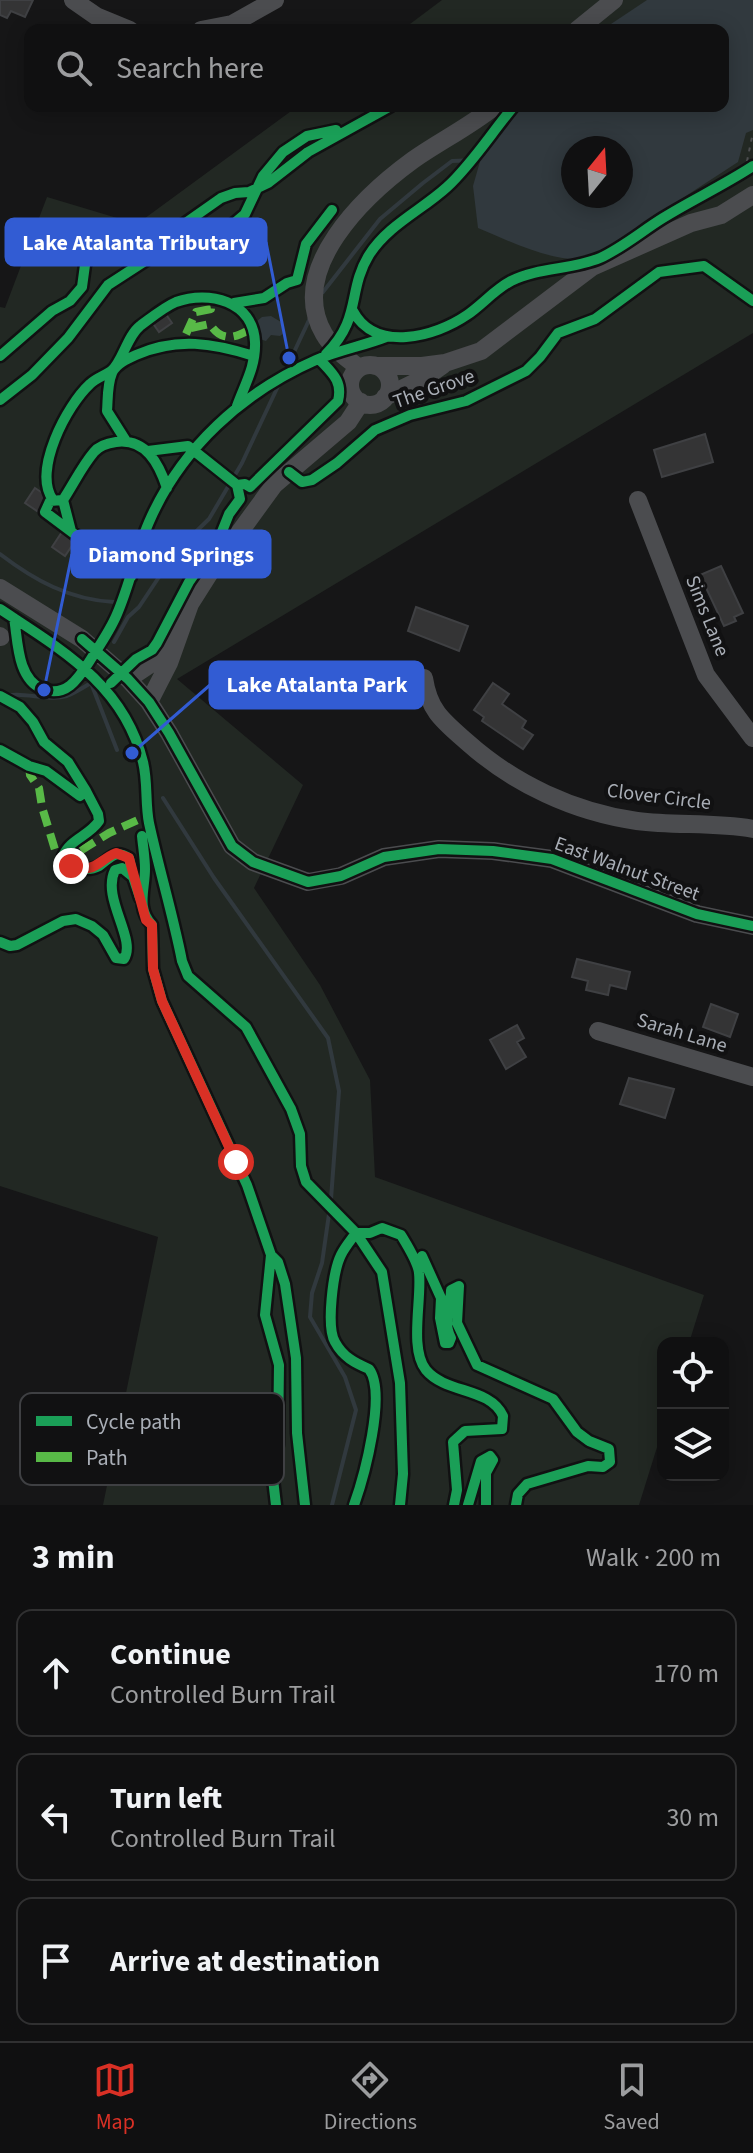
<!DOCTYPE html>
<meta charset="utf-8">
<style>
:root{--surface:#101011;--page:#19191a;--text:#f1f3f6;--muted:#9c9d9f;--line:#303031;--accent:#d93025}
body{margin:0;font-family:"Source Sans 3",sans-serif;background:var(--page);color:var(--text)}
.controls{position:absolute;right:24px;bottom:24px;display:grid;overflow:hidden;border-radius:16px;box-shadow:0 4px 20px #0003}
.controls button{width:72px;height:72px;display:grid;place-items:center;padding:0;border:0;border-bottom:2px solid var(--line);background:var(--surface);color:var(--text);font:40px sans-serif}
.compass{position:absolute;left:561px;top:136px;width:72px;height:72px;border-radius:50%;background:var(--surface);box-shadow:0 4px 20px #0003;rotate:18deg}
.stop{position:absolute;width:24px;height:24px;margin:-18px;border:6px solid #d93025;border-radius:50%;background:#fff}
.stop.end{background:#d93025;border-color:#fff;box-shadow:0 2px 8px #0008}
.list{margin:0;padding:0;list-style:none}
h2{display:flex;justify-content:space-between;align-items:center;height:104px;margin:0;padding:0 32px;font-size:34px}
h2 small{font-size:26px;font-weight:400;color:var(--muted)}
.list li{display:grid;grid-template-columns:52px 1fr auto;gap:24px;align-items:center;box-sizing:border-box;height:128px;margin:0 16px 16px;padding:0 16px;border:2px solid var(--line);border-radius:16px}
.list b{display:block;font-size:30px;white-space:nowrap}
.list p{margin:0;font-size:26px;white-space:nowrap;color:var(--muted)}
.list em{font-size:26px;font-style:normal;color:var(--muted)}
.icon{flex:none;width:44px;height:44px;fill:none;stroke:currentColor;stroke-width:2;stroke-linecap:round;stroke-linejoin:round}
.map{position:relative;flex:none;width:753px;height:1505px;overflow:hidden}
.search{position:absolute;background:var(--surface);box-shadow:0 4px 20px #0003;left:24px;right:24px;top:24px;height:88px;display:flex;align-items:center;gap:20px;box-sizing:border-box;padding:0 28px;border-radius:16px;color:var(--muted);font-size:30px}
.sheet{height:536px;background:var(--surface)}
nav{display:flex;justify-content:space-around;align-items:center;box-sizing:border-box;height:112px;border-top:2px solid var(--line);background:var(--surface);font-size:22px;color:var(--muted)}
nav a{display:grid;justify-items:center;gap:4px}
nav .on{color:var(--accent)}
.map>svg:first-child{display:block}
.green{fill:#222823;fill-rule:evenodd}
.water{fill:#31393e;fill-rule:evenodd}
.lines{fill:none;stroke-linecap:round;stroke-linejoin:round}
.stream{stroke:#31393e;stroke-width:4}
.building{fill:#343435;stroke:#3f4043;stroke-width:2}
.path{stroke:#4d4e50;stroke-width:2;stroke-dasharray:4 6;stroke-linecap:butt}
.minor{stroke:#4b4c4f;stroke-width:18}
.quiet{stroke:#58b947;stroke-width:8;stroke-dasharray:16 8;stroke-linecap:butt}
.cycleway-casing{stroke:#111112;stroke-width:15}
.cycleway{stroke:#1a9f57;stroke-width:10}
.route{stroke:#d93025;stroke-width:10}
.labels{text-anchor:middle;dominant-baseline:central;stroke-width:8;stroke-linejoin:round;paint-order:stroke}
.street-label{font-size:20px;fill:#a9aeb6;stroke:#111112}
.key{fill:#111112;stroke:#3f4043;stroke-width:2}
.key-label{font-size:22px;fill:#a9aeb6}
.leader{fill:none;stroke:#325cd3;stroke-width:3}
.callout-dot{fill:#325cd3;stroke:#111112;stroke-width:3}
.callout{fill:#325cd3;stroke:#325cd3;stroke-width:3}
.callout-label{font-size:22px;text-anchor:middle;font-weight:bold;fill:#fff}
</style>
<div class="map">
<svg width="753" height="1505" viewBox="0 0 753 1505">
<rect width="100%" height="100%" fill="#161617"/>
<path class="green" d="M442,0H753V333L177,679L303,785L254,888L320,985L370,1080L375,1177L704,1295L689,1343H663V1428L639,1505H103L158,1237L0,1186V307L5,308L47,197L137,224L298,106H723V30H402ZM573,148H621V196H573Z"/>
<path class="water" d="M647,0H753V130L746,133L738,162L589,259C550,262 514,243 478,228L473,186L485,144L521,106H723V30H602ZM573,148H621V196H573Z
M271,316L281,322L284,333L280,336L271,335L266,341L256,338L257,321L262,317Z"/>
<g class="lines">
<path class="stream" d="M323,292L380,219L423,183L452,161L477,160L485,157
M0,554C34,580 70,600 114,602
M114,642L128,617L139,607L177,550L209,519L242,463L310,318
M0,697C22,690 46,702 67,696C75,693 84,687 91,683L117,750
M163,798L214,878L328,1038L339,1091L331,1199
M329,1214L322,1263L312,1293L310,1317L345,1377L356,1410L332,1505"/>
</g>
<path class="building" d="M0,0H33L25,17L11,11L7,18L0,15Z
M165,313L172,323L159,332L152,322Z
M705,434L713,462L662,477L654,450Z
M35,488L50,498L40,513L25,503Z
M62,532L75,541L65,556L52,547Z
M721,566L743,613L734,617L736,621L724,626L700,575Z
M416,607L468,626L459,651L408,631Z
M493,683L509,694L502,704L526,721L522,728L533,735L523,749L482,721L484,717L474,710Z
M577,959L630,972L626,989L610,985L608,995L586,990L588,981L572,977Z
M711,1004L738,1014L730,1037L703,1027Z
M517,1025L524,1038L517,1042L526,1057L506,1069L490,1040Z
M629,1078L674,1089L665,1118L620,1104Z"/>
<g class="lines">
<path class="path" d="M745,171L752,137
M256,358L261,359"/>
<path class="minor" d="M73,0L96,16L130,30
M201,30L232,24L275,0
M577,30L614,0
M350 385a20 20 0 1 1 40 0a20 20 0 1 1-40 0Z
M375,366H422L445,363L481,351L592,267L691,223L721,215L753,195
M359,368C347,358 332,348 324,334C286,269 365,195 413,160C440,141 469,127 495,106
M385,397L426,377L443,365
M638,500L706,675L753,738
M0,588L82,639L128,679L149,702L169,733L232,846L253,862L308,882L341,876L384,857L439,849L493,851L552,859L697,914L753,926
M0,636L1,637
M424,678C429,711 443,721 467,742C514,784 574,812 637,821C675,826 715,822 753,829
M128,679L155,661L173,640
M149,702L169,663L190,604L209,574L274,485L348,422L361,402
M598,1031L753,1077"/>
<path class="quiet" d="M191,328L210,324C222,343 236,338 252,328
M186,334L196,312L211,309L212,298
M29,766L30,775L39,788L42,807L56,853L69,858L109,833L149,815"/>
<defs>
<path id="cycleway" d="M234,303L264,298L287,283L297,280L306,244L332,210
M353,311C375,353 435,337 467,315C482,305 494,290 511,281C539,267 572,270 600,258C622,248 642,231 663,218C692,200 724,185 753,166
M326,354C362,318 347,291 369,255C388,225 422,210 447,187C472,164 492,132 514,106
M0,356L52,311L70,301L82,287L85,265L91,253L99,249L119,252L153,246L172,258L200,254L224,236L232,225L245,214L263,176L283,152L307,136L336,130
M0,400L32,375L68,338L108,285L145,261L184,224L221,198L235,193L249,192L268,183L308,152L391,106
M126,441L107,411C108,399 107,385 112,373C116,364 127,359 136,355C177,337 213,343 254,356
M148,451L188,446L237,485L245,484L250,487L338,401C343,381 332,373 319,359
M289,472L302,482L312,480L337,463L375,430L410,415L466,401L526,371L540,357L558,333L595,319L659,272L704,266L753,301
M53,500C32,471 67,405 90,384C96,378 104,376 111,371C122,363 127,336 140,326C151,318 164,307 176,302C209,290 253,301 255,342C256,366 245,384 237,406
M63,500L50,501L45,512L77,536L113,553L131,577
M71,531L63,500C73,485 82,466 94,452C99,446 109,443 116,442C146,438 159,464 167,488
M0,609C62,650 124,685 143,762C148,782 145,803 149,823C159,869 173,915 182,961L188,976L246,1027L291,1109L300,1134L301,1166L306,1182L356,1233L382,1272L400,1383L403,1474L400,1505
M14,618C18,641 17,678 42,689C66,698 78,679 89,662C99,646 110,631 117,614C130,584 136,552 149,522C181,448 243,392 316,360C339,350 363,346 386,337
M82,639L128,679L149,702L169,733L232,846L253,862L308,882L341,876L384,857L439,849L493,851L552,859L697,914L753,926
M111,683L136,659L152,650L157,643L189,582L219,539L229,514L240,499L237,485
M0,696L20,707L33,722L44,742L68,762L86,791L80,796L46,771L29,766L0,750
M86,791L98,814L99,821C89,836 70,839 63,856L65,864C76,868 88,872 99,866C111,858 114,849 129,858L133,876
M142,836C143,847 145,858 145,869C145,890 136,908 152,925L153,969L162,1001L247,1185L271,1255L265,1315L279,1365L278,1444L273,1479L276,1505
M0,942L10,946L17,945L63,921L76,919L92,926L103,935L116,958L124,959C137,939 101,898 115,870L122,868L133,877L140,898
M271,1255L278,1262L285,1284L296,1358L297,1433L305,1505
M422,1256L441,1298L440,1318L445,1343H449L451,1338C442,1321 451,1307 451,1290L459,1286L457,1323L477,1365L553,1399L577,1432L589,1441L609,1449L610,1462L603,1467L588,1466L527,1484L518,1494L516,1505
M354,1505C364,1477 387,1393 369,1369C355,1363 343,1357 335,1342C326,1327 333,1271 341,1255C345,1247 351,1240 356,1233H370L382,1228L401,1235C407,1245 418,1262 419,1273C422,1299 409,1349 426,1370C446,1394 490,1387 503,1416L502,1429L465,1431L453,1442L457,1490L454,1505
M468,1505L481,1461L490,1456L493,1460L486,1473V1505"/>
</defs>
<use href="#cycleway" class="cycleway-casing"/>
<use href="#cycleway" class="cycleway"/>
</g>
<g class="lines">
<path class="route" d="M71,866C95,874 97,861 116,853L129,858L146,920L152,925L153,969L162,1001L236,1162"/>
</g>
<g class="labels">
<g class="street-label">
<text transform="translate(434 389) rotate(-19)">The Grove</text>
<text transform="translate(707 616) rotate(68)">Sims Lane</text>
<text transform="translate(659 797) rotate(7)">Clover Circle</text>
<text transform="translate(627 869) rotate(20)">East Walnut Street</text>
<text transform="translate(682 1033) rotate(17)">Sarah Lane</text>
</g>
</g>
<rect x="20" y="1393" width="264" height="92" rx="12" class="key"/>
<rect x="36" y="1416" width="36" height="10" fill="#1a9f57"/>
<rect x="36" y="1452" width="36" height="10" fill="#58b947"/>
<g class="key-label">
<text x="86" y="1429">Cycle path</text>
<text x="86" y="1465">Path</text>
</g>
<path class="leader" d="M289 358L266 242M44 690L72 554M132 753L210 685"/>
<g class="callout-dot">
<circle cx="289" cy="358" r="8"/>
<circle cx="44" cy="690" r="8"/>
<circle cx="132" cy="753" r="8"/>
</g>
<g class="callout">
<rect x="6" y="219" width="260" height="46" rx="8"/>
<rect x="72" y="531" width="198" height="46" rx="8"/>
<rect x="210" y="662" width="213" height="46" rx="8"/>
</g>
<g class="callout-label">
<text x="136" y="250">Lake Atalanta Tributary</text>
<text x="171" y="562">Diamond Springs</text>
<text x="317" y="692">Lake Atalanta Park</text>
</g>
</svg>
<div class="controls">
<button><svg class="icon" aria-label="locate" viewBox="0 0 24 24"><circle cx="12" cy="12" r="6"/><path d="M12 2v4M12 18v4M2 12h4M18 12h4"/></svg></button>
<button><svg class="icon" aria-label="layers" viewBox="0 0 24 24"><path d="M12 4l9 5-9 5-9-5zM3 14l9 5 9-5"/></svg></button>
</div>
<svg class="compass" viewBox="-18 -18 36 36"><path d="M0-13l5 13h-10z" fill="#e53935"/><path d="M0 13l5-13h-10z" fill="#9c9d9f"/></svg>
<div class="stop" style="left:236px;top:1162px"></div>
<div class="stop end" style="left:71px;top:866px"></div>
<div class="search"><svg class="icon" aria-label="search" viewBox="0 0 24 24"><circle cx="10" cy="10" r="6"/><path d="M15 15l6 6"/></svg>Search here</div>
</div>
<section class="sheet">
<h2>3 min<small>Walk · 200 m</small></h2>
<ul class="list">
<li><svg class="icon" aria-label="ahead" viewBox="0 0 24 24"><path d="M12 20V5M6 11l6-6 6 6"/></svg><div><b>Continue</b><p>Controlled Burn Trail</p></div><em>170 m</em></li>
<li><svg class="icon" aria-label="left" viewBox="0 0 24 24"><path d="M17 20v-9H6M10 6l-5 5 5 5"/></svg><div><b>Turn left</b><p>Controlled Burn Trail</p></div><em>30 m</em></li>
<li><svg class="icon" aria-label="arrive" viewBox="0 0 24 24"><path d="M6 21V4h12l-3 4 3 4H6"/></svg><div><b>Arrive at destination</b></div></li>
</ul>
</section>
<nav>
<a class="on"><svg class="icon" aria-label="map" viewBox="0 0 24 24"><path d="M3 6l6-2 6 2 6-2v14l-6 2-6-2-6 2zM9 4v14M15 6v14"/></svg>Map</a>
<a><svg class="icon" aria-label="directions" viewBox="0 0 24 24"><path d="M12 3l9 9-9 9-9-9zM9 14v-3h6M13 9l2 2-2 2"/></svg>Directions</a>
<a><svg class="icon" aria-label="saved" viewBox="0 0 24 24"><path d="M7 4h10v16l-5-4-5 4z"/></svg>Saved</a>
</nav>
